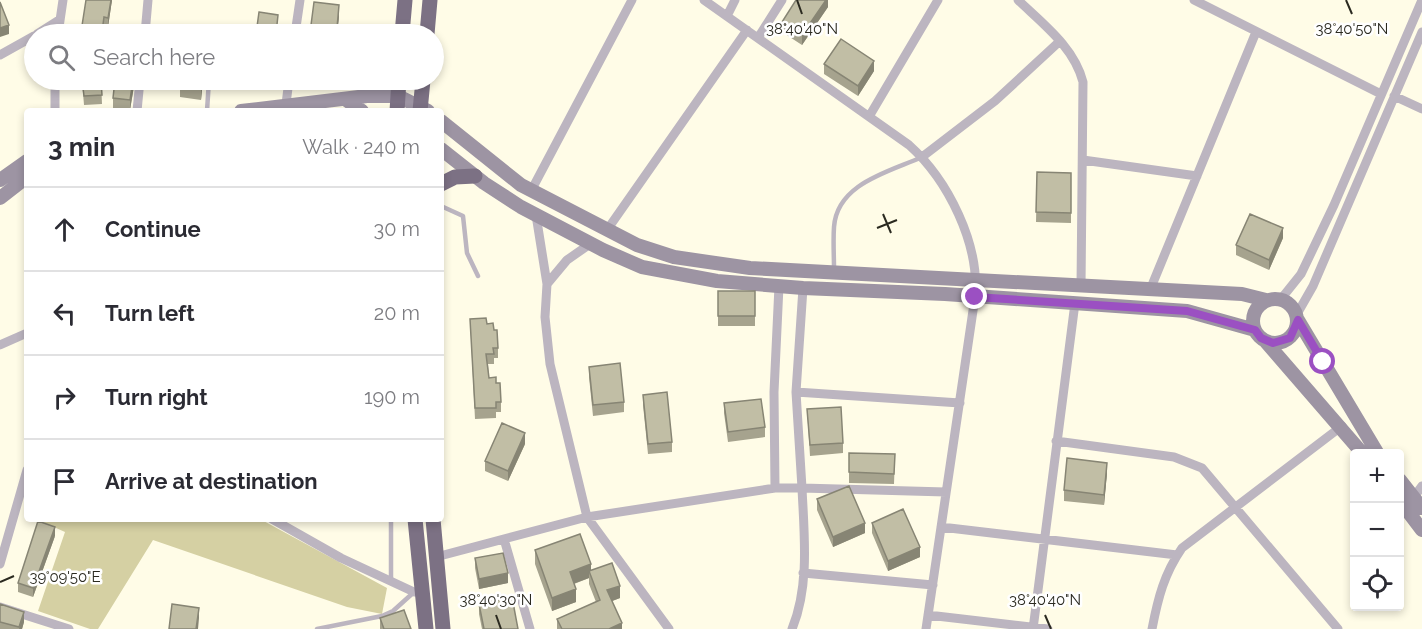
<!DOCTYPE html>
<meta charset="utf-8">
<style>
:root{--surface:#fff;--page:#f7f7f7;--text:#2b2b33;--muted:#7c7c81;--line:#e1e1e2}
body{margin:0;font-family:Raleway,sans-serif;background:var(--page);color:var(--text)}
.controls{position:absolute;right:18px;bottom:18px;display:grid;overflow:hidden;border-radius:6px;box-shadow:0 3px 9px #0003}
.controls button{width:54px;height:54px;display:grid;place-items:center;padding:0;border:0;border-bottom:2px solid var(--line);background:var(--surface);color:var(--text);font:30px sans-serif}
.stop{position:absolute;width:18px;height:18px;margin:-14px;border:4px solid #9b50c2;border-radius:50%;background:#fff}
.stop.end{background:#9b50c2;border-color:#fff;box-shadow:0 2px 6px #0008}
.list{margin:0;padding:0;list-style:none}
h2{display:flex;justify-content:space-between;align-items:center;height:78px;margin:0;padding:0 24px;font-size:26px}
h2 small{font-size:20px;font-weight:400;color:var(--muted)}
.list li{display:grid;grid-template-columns:39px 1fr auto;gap:18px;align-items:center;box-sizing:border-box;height:84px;padding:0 24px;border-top:2px solid var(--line)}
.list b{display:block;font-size:22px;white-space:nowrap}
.list em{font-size:20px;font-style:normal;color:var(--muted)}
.icon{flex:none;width:33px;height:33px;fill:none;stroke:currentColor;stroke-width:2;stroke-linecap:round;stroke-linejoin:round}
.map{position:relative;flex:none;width:1422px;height:629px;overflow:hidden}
.search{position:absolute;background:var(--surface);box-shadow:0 3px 9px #0003;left:24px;top:24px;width:420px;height:66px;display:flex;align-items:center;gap:15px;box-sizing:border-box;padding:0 21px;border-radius:33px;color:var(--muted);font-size:22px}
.panel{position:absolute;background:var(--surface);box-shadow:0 3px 9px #0003;left:24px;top:108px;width:420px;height:414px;border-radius:6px}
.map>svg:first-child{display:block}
.green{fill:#d5d0a3}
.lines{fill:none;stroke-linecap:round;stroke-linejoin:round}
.service{stroke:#bcb5c0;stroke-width:4.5}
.minor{stroke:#bcb5c0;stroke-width:9}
.secondary{stroke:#9d94a3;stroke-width:14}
.trunk{stroke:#7c7184;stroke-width:15}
.wall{fill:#a6a38e}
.shaded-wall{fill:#878574}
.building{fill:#c1bea5;stroke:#878574;stroke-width:1.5}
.route{stroke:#9b50c2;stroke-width:8}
.ticks{fill:none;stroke:#2b2a20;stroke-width:2}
.ticks-label{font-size:15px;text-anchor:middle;fill:#2b2a20;stroke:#fff;stroke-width:5;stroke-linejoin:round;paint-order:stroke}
</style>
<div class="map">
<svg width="1422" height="629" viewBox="0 0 1422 629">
<rect width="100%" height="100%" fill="#fffce7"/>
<path class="green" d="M36,519H260L387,588L382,614L347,607L153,540L98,629H90L38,611L65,532Z"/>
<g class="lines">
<path class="service" d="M207,111L209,80
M441,206L463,216L467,253L478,276
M834,269C834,255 833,241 834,227C837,184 888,172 920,158
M391,519V581
M317,629L382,616L393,611L413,593"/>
<path class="minor" d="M704,0L909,145C948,180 980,244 975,297L926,629
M1018,0C1043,24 1074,47 1083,82L1081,287
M1194,0L1381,94
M727,16L735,0
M37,34L59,20
M58,34L63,0
M145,34L148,0
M295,34L300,0
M758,38L782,0
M0,55L34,36
M1394,96L1422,109
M286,104L289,80
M55,111V80
M137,111L140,80
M870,115L938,0
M922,157L995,101L1060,41
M1083,160L1197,176
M531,191L632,0
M536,215L547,284L567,260L590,244
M607,230L747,30
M547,284L545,317L550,364L587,517L669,629
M803,288L796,392L802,488L946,492
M1150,290L1256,32
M1281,299L1301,274L1334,205L1422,0
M1297,314L1313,286L1422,32
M0,345L27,333
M796,392L960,403
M1056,441L1174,457L1202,468L1338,629
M775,488L774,392L779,286
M1414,497L1422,486
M272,519L341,558L414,592H421
M941,527L1177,555
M504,539L530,629
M436,557L587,517L775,488H802C804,533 810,586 792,629
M0,564L27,470
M803,573L933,585
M0,607L69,629
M928,615L1048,629
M1033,629L1075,303
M1152,629C1158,598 1164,574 1182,548L1342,426"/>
<path class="secondary" d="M345,99L362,111
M241,111L367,96H398L428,111
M441,121L521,185L637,245L674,257L750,268L1242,294L1266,300
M441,149L484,183L521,207L603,250L642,267L717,281L803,288L945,294L1187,311L1255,330
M0,180L27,161
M0,198L27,177
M1253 321a22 22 0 1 1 44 0a22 22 0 1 1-44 0Z
M1298,320L1378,454
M1266,342L1363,454
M1400,480L1422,508
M1400,501L1422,530"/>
<path class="trunk" d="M402,34L405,0
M427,34L430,0
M397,111L399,80
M420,111L423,80
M441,184L455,177L475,176
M415,519L426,629
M433,519L443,629"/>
</g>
<path class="wall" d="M112,0L108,27L104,26L103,34H72L81,32Z
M828,0V7L802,45L782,32V22Z
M339,16L337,34H311V25Z
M824,64L874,71L858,96L824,74Z
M82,80H101L102,104L84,105Z
M135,80L130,110L113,108V98Z
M203,80L201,100L180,97V87Z
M224,80H267L266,87L224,82Z
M302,80H318V85L302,83Z
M1037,172L1071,173V223L1036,222Z
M1283,238L1269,270L1236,255V245Z
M718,291H755V326H718Z
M470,319L487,324L498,348V358H494V364H488L489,378L496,383L501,402V412H496V418L475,419Z
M589,367L624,402V412L593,416L589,377Z
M643,395L672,442V452L648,454L643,405Z
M724,403L765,427V437L728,442L724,413Z
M807,409L843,443V453L810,456Z
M525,444L508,481L485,471V461Z
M849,453L895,454L894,484L849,483Z
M1107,473L1104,505L1064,501V490Z
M817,499L865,533L833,547L817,510Z
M872,523L920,557L888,571L872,533Z
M55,536L33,597L18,592V583Z
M535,550L591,571L620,598L612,601L622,629H557V619L596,602L589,584V578L574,584L576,602L552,611L535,564Z
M475,558L508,583L479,589L475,568Z
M0,604L24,622L22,629H0Z
M479,604L518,629H482L479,614Z
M380,618L411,629H380Z"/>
<path class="shaded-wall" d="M111,0H112L108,27V18Z
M826,0H828V7L802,45V35Z
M339,5V16L337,34V28Z
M9,25V34L0,37V28Z
M874,61V71L858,96V86Z
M133,80H135L130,110V100Z
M202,80H203L201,100V89Z
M1283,228V238L1269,270V260Z
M525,433V444L508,481V471Z
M1107,463V473L1104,505V495Z
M865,523V533L833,547V537Z
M55,527V536L33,597V588Z
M920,547V557L888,571V561Z
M591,564V575L589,571V578L570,585V572Z
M508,573V583L479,589V579Z
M620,586V598L607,603V590Z
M576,589V602L552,611V598Z
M199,608V618L198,629H196Z
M24,612V622L22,629H19Z
M622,623V629H609Z"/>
<path class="building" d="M86,0H111L108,18L104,17L102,32L94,30V34H72V32H81Z
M796,0H826L802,35L782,22Z
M0,2L9,25L0,28Z
M314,2L339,5L337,28L311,25Z
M259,12L278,15L276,34H256Z
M157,29L180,31V34H156Z
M841,39L874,61L858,86L824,64Z
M82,80H101L102,95L84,96Z
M115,80H133L130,100L113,98Z
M181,80H202L201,89L180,87Z
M1037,172L1071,173V213L1036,212Z
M1250,214L1283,228L1269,260L1236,245Z
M718,291H755V316H718Z
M486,318L487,324L493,323L494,330H497L498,348H493L494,354H486L489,378L496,377V383H500L501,402H496V408H475L470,319Z
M620,363L624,402L593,405L589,367Z
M667,392L672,442L648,444L643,395Z
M761,399L765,427L728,432L724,403Z
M841,407L843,443L810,445L807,409Z
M502,423L525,433L508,471L485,461Z
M849,453L895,454L894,474L849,472Z
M1067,458L1107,463L1104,495L1064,490Z
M849,486L865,523L833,537L817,499Z
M903,509L920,547L888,561L872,523Z
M38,521L55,527L33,588L18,583Z
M580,534L591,564L570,572L576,589L552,598L535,550Z
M503,553L508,573L479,579L475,558Z
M612,563L620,586L607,590L622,623L609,629H562L557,619L600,600L589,571Z
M512,597L518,629H484L479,604Z
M0,604L24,612L19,627L0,622Z
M172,604L199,608L196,629H169Z
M404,610L411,629H384L380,618Z"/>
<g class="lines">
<path class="route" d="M975,297L1187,311L1255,330L1261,338L1273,343L1290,338L1298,320L1323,362"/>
</g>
<path class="ticks" d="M797,0L802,14M1346,0L1352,14M883,214L891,233M877,228L897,220M0,582L14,576M496,615L501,629M1045,615L1051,629"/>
<g class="ticks-label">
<text x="802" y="34">38°40'40"N</text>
<text x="1352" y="34">38°40'50"N</text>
<text x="65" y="582">39°09'50"E</text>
<text x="496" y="605">38°40'30"N</text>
<text x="1045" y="605">38°40'40"N</text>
</g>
</svg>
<div class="controls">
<button>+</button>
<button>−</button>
<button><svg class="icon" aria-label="locate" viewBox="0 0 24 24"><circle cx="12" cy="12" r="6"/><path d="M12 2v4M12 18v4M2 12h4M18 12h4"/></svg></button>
</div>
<div class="stop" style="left:1323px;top:362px"></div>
<div class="stop end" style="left:975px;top:297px"></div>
<div class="search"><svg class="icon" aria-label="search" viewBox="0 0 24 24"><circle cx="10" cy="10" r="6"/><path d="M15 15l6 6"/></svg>Search here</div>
<section class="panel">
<h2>3 min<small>Walk · 240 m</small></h2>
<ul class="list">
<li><svg class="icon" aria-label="ahead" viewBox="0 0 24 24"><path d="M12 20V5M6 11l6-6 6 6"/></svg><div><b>Continue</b></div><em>30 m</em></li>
<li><svg class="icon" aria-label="left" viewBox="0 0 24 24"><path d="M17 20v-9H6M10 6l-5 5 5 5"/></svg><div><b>Turn left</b></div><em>20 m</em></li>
<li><svg class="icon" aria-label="right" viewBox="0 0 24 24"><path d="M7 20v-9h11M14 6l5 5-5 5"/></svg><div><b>Turn right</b></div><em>190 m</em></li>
<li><svg class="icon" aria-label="arrive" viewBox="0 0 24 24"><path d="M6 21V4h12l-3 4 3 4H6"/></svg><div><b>Arrive at destination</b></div></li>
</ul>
</section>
</div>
